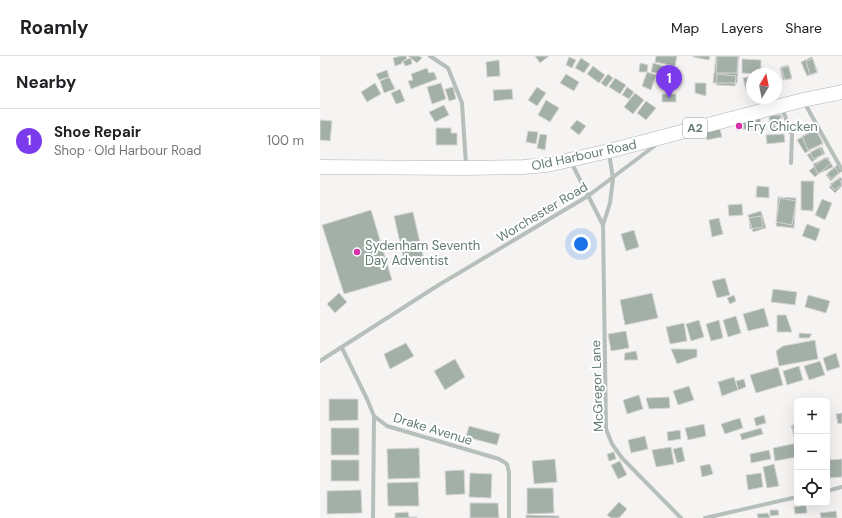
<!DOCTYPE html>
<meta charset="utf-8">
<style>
:root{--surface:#fff;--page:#f6f6f6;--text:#202124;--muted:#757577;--line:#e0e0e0;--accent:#7c3aed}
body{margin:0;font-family:"DM Sans",sans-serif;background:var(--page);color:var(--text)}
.controls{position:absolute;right:12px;bottom:12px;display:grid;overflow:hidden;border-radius:6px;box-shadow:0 4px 16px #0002}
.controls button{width:36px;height:36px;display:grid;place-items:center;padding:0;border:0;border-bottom:1px solid var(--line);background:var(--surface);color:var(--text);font:20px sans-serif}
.compass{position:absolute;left:426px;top:12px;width:36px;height:36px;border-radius:50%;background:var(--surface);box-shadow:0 4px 16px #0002;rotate:10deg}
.you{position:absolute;left:261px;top:188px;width:14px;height:14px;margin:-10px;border:3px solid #fff;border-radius:50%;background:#1a73e8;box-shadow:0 0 0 6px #1a73e833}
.badge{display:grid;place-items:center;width:26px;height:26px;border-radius:50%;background:var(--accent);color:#fff;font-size:13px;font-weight:700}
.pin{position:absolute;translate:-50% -33px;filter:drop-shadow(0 1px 2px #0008)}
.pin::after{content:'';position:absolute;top:21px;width:14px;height:12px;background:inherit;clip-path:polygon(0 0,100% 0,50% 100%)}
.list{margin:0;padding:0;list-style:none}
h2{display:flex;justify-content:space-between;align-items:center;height:52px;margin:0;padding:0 16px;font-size:17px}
h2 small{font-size:13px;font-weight:400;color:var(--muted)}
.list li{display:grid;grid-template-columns:26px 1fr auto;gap:12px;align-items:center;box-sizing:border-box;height:64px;padding:0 16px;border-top:1px solid var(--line)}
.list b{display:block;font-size:15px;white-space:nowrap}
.list p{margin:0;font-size:13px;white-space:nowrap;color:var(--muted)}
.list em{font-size:13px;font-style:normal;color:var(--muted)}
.icon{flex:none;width:22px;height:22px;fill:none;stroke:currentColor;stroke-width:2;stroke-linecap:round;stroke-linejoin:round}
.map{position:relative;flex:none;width:522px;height:462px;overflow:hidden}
header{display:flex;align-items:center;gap:24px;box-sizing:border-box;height:56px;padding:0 20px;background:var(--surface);border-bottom:1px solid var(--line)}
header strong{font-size:19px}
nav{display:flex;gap:22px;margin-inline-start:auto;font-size:14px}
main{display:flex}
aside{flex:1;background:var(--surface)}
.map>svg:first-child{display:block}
.building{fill:#a2b0a8;stroke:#d7d5d5}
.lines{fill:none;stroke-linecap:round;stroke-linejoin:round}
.primary-casing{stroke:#acb5b1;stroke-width:15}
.street{stroke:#b6bfba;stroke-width:4}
.primary{stroke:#fff;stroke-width:14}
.poi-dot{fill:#d731aa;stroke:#fff;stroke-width:1.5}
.labels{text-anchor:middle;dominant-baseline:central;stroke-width:4;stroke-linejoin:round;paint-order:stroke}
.shield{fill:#fff;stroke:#92a39a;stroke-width:1}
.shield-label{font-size:12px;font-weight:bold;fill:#637c6f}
.poi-label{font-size:13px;fill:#637c6f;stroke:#fff;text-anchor:start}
.street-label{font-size:13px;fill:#637c6f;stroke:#fff}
</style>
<header>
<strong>Roamly</strong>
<nav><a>Map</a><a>Layers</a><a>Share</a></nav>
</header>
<main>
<aside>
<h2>Nearby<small></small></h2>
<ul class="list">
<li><span class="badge">1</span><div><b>Shoe Repair</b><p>Shop · Old Harbour Road</p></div><em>100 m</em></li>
</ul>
</aside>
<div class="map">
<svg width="522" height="462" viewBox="0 0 522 462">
<rect width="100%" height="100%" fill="#f6f3f3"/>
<path class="building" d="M81,0H86L87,3L83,5L81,8L75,10L73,2Z
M88,0H99L102,2L97,7Z
M215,0H229L220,7Z
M336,0H357L355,10L335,6Z
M373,0H390L389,4L373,1Z
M396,0H419L417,27H393Z
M397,0H418L417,17H396Z
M249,1L256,4L252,12L246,9Z
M492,1L498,16L487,20L481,6Z
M91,2L92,8L85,10L83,5Z
M261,2L270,8L264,17L255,12Z
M422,3L441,4V18L422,17Z
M493,3L497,17L490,19L486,5Z
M179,4L180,20L167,21L166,6Z
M320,7L328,9L327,16H319Z
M333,7L344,10L342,18L331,16Z
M468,9L472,22L465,24L461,11Z
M273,10L285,19L279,27L267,18Z
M469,10L472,23L463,24L460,12Z
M107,12L109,17L114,16L117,23L91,33L88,25L93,24L91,18Z
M67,14L69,21L59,24L56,18Z
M327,16L336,19L331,34L322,30Z
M246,18L259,26L254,35L240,27Z
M288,18L293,22L286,31L281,27Z
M397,18L416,20L415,30L396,29Z
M432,20V32L426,34L423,22Z
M69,21L75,33L64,37L60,25Z
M295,22L306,29L300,38L289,31Z
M55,27L61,38L47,46L41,36Z
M121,27L126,43L112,48L107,31Z
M375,27H386V40L375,37Z
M133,31L136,43L129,45L125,33Z
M217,31L226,37L217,50L208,44Z
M307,31L314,36L309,43L302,39Z
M80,33L85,45L76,48L71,37Z
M192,33L193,43L174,45L173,34Z
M315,37L324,44L313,58L304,51Z
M342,38H356V46H342Z
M226,44L239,52L230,66L218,59Z
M326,45L336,52L326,64L317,57Z
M124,49L129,59L115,66L109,56Z
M450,58L462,59L461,70L449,69Z
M460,59L462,74L450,75L449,60Z
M440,62L442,72L432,74L430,63Z
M430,63L432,74L423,73L421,64Z
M0,64L12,65L10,85L0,84Z
M257,64L266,70L259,79L250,72Z
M421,64L423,73L417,75L415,66Z
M116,72H131V77H137V89H116Z
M400,73L402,81L387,84L385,76Z
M495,73L503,87L485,97L477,84Z
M497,74L503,88L488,94L482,80Z
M208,75L218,76L216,88L206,86Z
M220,78L227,79L225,94L217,92Z
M464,78L465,86L447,88L446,79Z
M499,91L503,98L492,106L487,99Z
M502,91L505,98L493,103L490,96Z
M505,101L511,107L495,121L489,115Z
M508,101L513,111L498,118L493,108Z
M517,109L522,115L511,125L506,119Z
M515,111L519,117L511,123L507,117Z
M520,121L522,123V130L515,137L509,131Z
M519,122L522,129L514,134L510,128Z
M481,125H494L493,155L481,154Z
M437,130L449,131V142L436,141Z
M458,141L476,142L474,172L456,170Z
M460,142L476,145L472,169L456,166Z
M502,143L512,147L505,164L495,159Z
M422,148L423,159L409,160L408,149Z
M51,154L72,224L24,238L2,169Z
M441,155L446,172L433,176L428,159Z
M93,156L104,204L85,209L74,160Z
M441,160L443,171L430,173L429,162Z
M399,162L403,178L392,181L389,164Z
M487,168L500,173L496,185L482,180Z
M314,174L319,191L306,195L301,178Z
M405,222L410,239L397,242L392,225Z
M453,233L477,236L475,249L451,246Z
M19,237L27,246L15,257L7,248Z
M332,237L338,262L305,269L300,244Z
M414,239L416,245L410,248L407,242Z
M488,239L510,245L506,257L485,251Z
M444,252L449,270L428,275L423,258Z
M457,259H466L472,276H457Z
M416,260L421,277L408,281L403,264Z
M379,264L384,281L371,285L366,268Z
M399,264L403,282L391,285L386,268Z
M364,267L367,285L350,288L346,271Z
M306,275L309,292L291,295L288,278Z
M479,277L492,278L489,282H479Z
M495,284L498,303L459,310L456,295L463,290Z
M86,287L94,300L70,313L64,298Z
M351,293H377V301L357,308Z
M316,295L318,304H304L305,297Z
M516,297L520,311L507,315L503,302Z
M135,303L145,321L125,334L114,315Z
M500,305L505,319L489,324L484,310Z
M479,310L483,324L467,329L463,315Z
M458,311L463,329L436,337L430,319Z
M414,321L418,334L402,340L398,326Z
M424,323L426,331L418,334L416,325Z
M369,330L374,344L358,349L353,335Z
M319,339L323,353L307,358L303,344Z
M349,341L350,352L329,353L326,342Z
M9,343H38V364L9,365Z
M522,357V367L518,368L516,358Z
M444,359L446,367L436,370L434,362Z
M420,362L423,372L405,378L401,368Z
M384,368L386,380L368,384L365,372Z
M477,368V382L475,383L471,370Z
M477,368V383H476L472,369Z
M149,370L180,378L177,389L146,381Z
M11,372H39V399H11Z
M441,372L443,378L422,384L420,378Z
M360,374L361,383L348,385L347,376Z
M325,380L328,393L311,397L308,384Z
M477,387V401L455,405L453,392Z
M351,391L354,408L336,411L332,394Z
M362,391L365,405L357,407L353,393Z
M99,392L100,422L68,423L67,393Z
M449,394L451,403L431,407L430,398Z
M294,396L296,403L289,405L287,398Z
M235,403L237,426L214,428L212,405Z
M522,403V421L508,422L507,404Z
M11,404H39V425H11Z
M300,405L307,419L298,423L291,409Z
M390,408L393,418L382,421L380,410Z
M454,408L459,430L447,432L443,411Z
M144,414L145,438L126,439L125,415Z
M150,417L172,418L171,442L149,441Z
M441,417L443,431L428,434L426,419Z
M98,426L99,450H68L67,427Z
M207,432H233L234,457L207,458Z
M41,434L42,457L7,458V435Z
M299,446L307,453L299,462H291L287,459Z
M150,447H178L179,462H150Z
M486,449L487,457L475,458L474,451Z
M450,454H458L459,459L450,460Z
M516,455L517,462H501L500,457Z
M88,456L89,461H97V462H75V457Z
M448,457L450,462H438L437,458Z
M206,459L239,460V462H206Z"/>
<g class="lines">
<defs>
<path id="primary" d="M0,111L146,112L203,111L227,109L289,95L483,44L522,36"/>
</defs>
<use href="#primary" class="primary-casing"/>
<path class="street" d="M110,0L128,12L142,47L146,109
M484,46L522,114
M462,52L472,79L471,107
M289,97L293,123L290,147L283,169L286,373L292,388L302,402L361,462
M251,106L283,169
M22,292L47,343L54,360L67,370L179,403L187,408L189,416V462
M0,305L117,230L268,140L337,88
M507,435L522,431
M53,462L54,360
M385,462L477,441"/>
<use href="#primary" class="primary"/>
</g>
<g class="poi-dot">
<circle cx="419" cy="70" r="4"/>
<circle cx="37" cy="196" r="4"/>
</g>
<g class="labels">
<rect class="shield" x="363" y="62" width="24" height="20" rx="3"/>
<g class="shield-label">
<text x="375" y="72">A2</text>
</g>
<g class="poi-label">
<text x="427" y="70">Fry Chicken</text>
<text x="45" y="189">Sydenham Seventh<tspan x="45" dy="15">Day Adventist</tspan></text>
</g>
<g class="street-label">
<text transform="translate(264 99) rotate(-12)">Old Harbour Road</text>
<text transform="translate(222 156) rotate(-31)">Worchester Road</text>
<text transform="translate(277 330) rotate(-92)">McGregor Lane</text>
<text transform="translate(113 373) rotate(17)">Drake Avenue</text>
</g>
</g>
</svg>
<div class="controls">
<button>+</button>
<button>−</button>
<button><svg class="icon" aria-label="locate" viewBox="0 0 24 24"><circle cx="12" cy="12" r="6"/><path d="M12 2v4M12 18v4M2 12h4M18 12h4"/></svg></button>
</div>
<svg class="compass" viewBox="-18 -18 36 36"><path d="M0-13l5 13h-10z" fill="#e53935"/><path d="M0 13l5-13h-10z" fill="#757577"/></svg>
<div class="you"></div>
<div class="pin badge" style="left:349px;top:42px">1</div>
</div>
</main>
